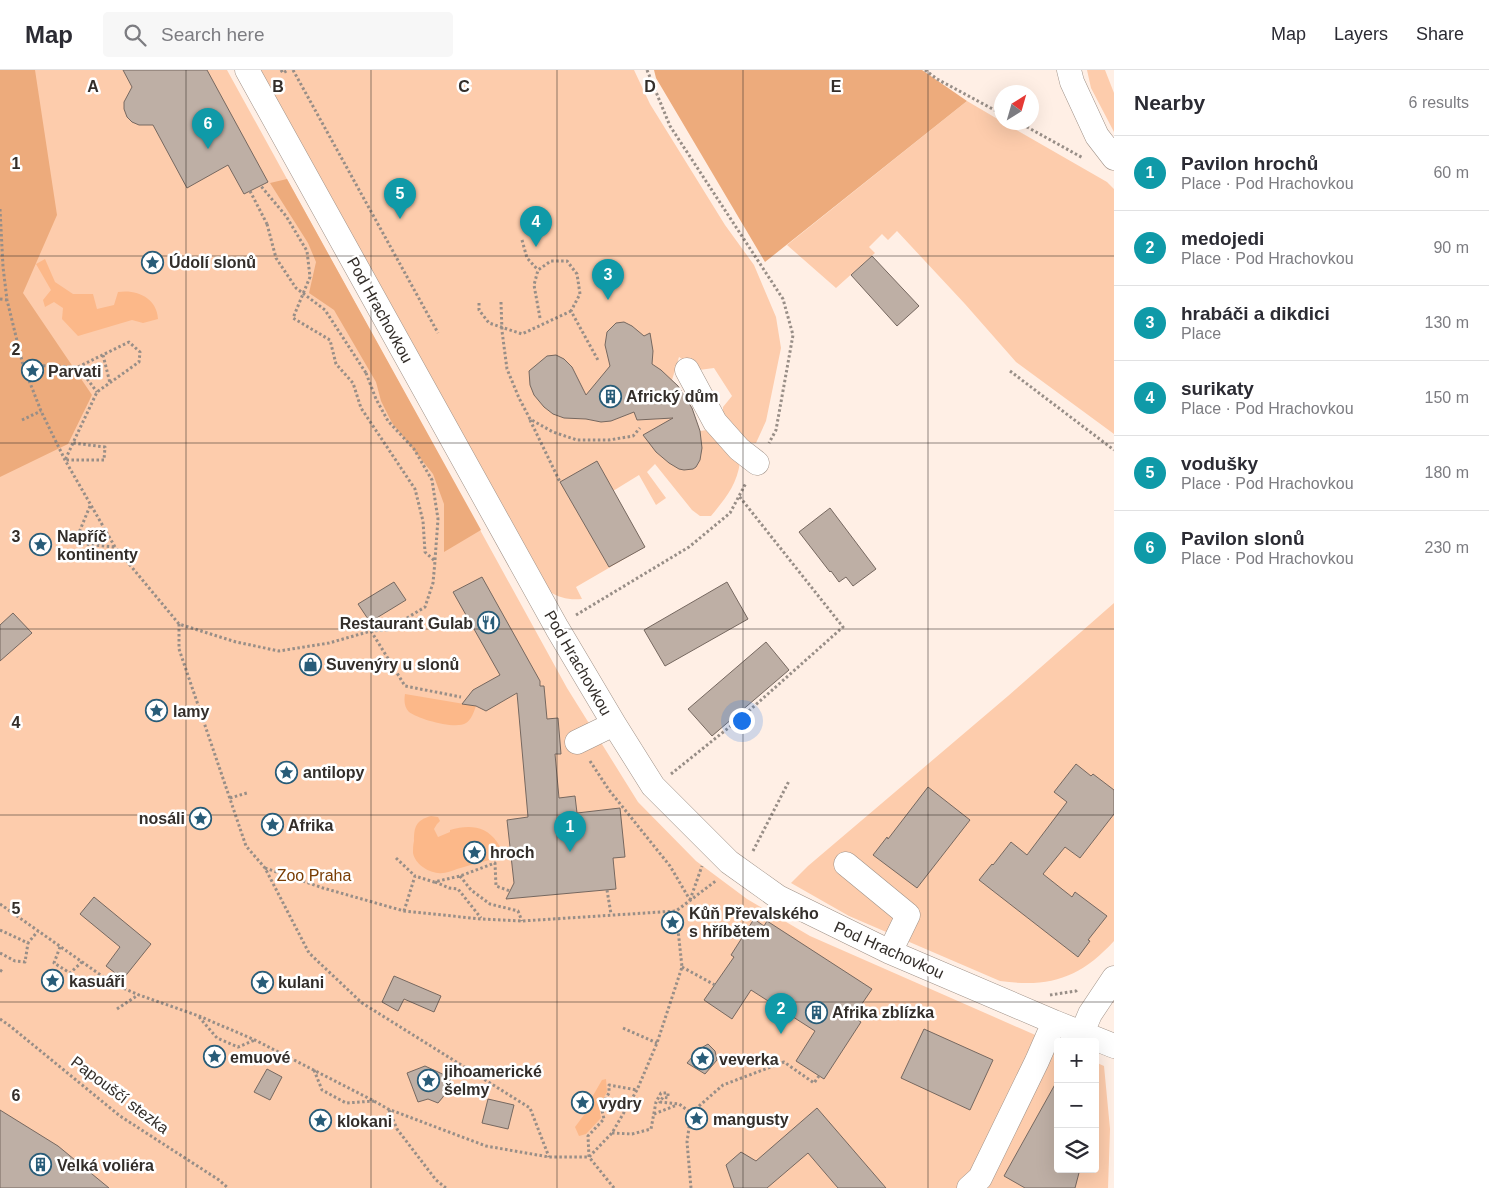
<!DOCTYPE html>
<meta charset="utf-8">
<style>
:root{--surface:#fff;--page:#f7f7f7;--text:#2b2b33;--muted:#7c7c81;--line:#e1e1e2;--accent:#b45309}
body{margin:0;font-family:Helvetica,sans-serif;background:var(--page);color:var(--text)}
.controls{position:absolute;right:15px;bottom:15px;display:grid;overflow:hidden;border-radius:5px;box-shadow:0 5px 20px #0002}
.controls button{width:45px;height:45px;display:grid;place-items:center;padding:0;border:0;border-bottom:1px solid var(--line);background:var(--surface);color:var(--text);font:25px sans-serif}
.compass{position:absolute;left:994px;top:15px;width:45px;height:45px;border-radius:50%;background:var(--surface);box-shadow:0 5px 20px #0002;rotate:37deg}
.you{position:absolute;left:741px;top:650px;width:18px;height:18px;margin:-12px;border:4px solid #fff;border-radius:50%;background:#1a73e8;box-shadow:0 0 0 8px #1a73e833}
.badge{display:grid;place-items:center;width:32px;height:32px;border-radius:50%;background:var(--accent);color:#fff;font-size:16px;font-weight:700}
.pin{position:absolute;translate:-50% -41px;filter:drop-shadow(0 1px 2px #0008)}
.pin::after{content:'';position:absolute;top:26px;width:18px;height:15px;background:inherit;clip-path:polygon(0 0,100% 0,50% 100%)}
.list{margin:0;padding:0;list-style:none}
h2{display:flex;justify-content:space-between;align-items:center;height:65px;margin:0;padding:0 20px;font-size:21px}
h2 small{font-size:16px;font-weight:400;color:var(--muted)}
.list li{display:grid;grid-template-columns:32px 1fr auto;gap:15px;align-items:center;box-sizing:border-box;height:75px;padding:0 20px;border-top:1px solid var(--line)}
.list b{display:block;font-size:19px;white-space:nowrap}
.list p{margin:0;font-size:16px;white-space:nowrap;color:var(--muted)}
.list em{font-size:16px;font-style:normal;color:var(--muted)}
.icon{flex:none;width:28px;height:28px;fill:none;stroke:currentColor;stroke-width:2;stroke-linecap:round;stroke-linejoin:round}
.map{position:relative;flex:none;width:1114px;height:1118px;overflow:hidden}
header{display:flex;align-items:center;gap:30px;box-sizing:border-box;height:70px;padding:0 25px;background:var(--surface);border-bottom:1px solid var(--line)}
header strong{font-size:24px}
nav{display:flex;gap:28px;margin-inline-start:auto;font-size:18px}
.search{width:350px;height:45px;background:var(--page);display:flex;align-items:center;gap:12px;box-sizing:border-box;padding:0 18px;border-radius:5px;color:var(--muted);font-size:19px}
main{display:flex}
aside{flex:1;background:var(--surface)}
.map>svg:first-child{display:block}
.green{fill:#fdccac}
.forest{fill:#edab7c}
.water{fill:#fcb889}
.building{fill:#beafa5;stroke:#766860}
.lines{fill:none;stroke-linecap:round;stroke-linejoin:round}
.minor-casing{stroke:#9f9187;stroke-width:25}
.path{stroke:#988e87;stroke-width:3;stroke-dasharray:2.5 2.5;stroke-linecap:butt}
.minor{stroke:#fff;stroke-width:24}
.path-bridge{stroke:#988e87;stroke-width:3;stroke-dasharray:2.5 2.5;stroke-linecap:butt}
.grid{fill:none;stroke:#332e2a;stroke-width:1;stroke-opacity:0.55}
.labels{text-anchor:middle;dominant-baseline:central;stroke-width:5;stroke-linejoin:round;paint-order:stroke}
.poi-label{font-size:16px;font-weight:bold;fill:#332e2a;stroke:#fff;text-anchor:start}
.street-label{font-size:16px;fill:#332e2a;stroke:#fff}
.park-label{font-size:16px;fill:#793d03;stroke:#fff}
.grid-label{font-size:16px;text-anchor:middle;font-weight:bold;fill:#332e2a;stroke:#fff;stroke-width:5;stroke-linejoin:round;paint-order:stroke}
</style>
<header>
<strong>Map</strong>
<div class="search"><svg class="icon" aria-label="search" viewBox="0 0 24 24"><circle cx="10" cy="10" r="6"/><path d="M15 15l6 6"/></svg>Search here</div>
<nav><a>Map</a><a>Layers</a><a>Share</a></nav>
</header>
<main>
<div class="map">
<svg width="1114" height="1118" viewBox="0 0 1114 1118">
<rect width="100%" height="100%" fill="#ffefe5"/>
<path class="green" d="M0,0H227L567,618L638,732L696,791L747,829L810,866L1058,975V1099H1095V992L1104,996L1110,1059L1108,1118H0Z
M260,0H634L650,34L725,155L754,195L776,247L781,278L766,351L756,373L743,372L723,349V337L732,326L714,298L699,300L679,287L672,310C686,325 693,342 700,361L713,359L740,392C737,415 725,429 711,446H700L692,440L655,394L647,402L666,428L656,435L639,405L613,421L645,477L576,517L582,529C568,530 560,528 548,521Z
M1087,0H1105L1114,23V62L1091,18Z
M967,31L1001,51L1002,52L1004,53L1107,112L1114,119V364L1016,292L965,234L897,161L888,170L882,164L869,177L875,183L836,218L787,175Z
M1114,533V871C1080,908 1050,918 1000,911L849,846L791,813L808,796L1008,626Z"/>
<path class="forest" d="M0,0H35L57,145L23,223L92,325L68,374L0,407Z
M654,0H922L967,31L765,192L656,8Z
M287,109L481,460L444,482V434L433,404L392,353L381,331L376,312L334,240L309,223L316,192L308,173L270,113Z"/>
<path class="water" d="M45,189L55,212L73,224H93L97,239L114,235L118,222C137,219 157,228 158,249L143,253L132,250L78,266L62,249L63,238L54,232L45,237L43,230L51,220L36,194Z
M405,624L476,636C474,642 471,650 466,653C456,660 418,649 409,642C404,637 404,630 405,624Z
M431,746L438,747L440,751L437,754L434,759L438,767L450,762V760C468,755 485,755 497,772C500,776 502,781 505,786C489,790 473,794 457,799C451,801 445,804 438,803C428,802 415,794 413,783C413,779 413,775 414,771C414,757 416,750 431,746Z
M606,1009L607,1022L599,1036L601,1048L586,1064L579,1066L575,1057L590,1037L591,1029L602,1010Z"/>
<path class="building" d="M123,0H207L268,112L244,124L228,95L187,118L153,55H139L132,52L127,47L124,39V32L132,17Z
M872,186L919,236L897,256L851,205Z
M624,252L632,256L644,266L650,263L653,281L652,294L661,300L678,316L692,338L700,361L702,378L700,390L696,397L693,399L684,400L679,399L669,393L656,382L643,365L673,348L637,350L634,342L611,351L601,352L586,349L564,348L553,344L544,337L534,325L530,315L529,301L547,286L556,285L564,289L572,297L586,325L610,296L605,275L607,262L616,253Z
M597,391L645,477L609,497L560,412Z
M830,438L876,499L853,516L846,507L839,512L831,501L830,502L799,462Z
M482,507L540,611V616H544L547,649L558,648L561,684H555L559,728L575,726L577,743L620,738L625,787L613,788L616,819L506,829L514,813L507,750L528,747L517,623L486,641L476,636L462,634L473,620L500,605L453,522Z
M394,512L406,530L370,552L358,534Z
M727,512L748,549L665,596L644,560Z
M13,543L32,563L0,591V555Z
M766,572L789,600L712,666L688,639Z
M1076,694L1091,706L1093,704L1114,720V744L1080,788L1065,777L1043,804L1072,827L1075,822L1107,846L1088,870L1090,871L1078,887L979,810L992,794L993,795L1011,772L1027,785L1067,732L1054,722Z
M928,717L970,750L917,818L873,785L887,767L888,769Z
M94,827L151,874L123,909L106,896L120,877L80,844Z
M754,849L764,856L767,851L872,919L853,947L861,952L824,1009L796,991L815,961L751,920L732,949L704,930L734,887L731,885Z
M394,906L441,926L434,942L404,929L398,941L382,932Z
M924,959L993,990L970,1040L901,1008Z
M708,974L715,981L717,990L705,1004L687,993L698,980Z
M425,996L451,1008L443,1027L438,1033L428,1029L418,1032L407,1003Z
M267,999L282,1007L270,1030L254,1022Z
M1058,1009V1099H1080L1075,1118H1025L1004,1106Z
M488,1029L514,1035L508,1059L482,1053Z
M817,1038L886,1118H838L808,1083L767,1118H734L726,1095L741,1082L756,1091Z
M0,1040L58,1076L109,1118H0Z"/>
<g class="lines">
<defs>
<path id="minor" d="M247,0L557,558L614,654L653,716L729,792L778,827L890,882L1054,952L1114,976
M1069,0L1072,12L1097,66L1114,88
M687,300L715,352L739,379L757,393
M577,672L614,654
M846,794L908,845L890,882
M1082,963L1090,944L1114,908
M969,1118L980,1108L1037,991L1054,952"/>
</defs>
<use href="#minor" class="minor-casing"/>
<path class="path" d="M281,0L283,3L288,0
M293,0L438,263
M647,0L670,56L783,229L793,265L776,360L769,373
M925,0L937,9L1002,44
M1018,52L1083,88
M250,121L267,154
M0,139L3,197L7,230L23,295L41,341L65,390L115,477L179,554L236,572L279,581L329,573L371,561L387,560L425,537L433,513L435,491L425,482L423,451L415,419L361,338L353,313L336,294L330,270L293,248L310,207L307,181L286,146L260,115
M522,170L527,188L538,200
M0,229L7,230
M501,232L502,261L507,299L519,328L530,349L553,362L577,370H609L633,366L640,358
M540,248L534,215L538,200L551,191H567L577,204L580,224L571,241L599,292
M103,285L110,313
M23,295L78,297L129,272L140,282L139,292L97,322L65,390H104L105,377L73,373
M78,297L97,322
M1010,301L1114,380
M366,303L376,329L388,351L414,379L432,410L438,449L435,490
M22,350L41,341
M530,350L560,412
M90,436L78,465L84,474L115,477
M576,545L689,477L730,443L746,413
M179,554V579L246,776L265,798L309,883L362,933L530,1038L549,1087
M371,561L405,616L461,627
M590,691L609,720L670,796L690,830
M671,704L742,647L843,557L739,426
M230,728L247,723
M753,781L789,711
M396,788L415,806
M265,798L323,818L404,841L481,849L522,851L676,841L717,810
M460,806L471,820L490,834L518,841L522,851
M435,812L449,818L458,819L481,848
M607,820L611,844
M690,830L702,796
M0,834L112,913L139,925L199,946L255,970L374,1031L388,1039L486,1076L549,1087H589L612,1063L637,1020L657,973L682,897L676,841
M404,841L415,806L434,812L460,806L495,793L496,816L510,821
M0,860L28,873L38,861
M60,877L54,893L70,903L82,892
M0,883L15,891L25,892L28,873
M682,897L715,915
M0,900L3,902
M1050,925L1076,921L1078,919
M117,939L138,925
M199,947L217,968L238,977L255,970
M0,949L10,956L120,1046L219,1110L228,1118
M623,958L657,973
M314,1000L322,1020L346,1033L374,1031
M389,1040L397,1059L436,1110L446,1118
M654,1044L677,1035
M612,1063L632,1064L651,1059L656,1032L661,1023H668V1028L663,1027L660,1032L679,1034L691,1043L723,1015L784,992L814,1013L819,1006
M614,1118L589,1087L588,1066L604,1049L601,1036L609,1023V1015L637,1020
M691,1118L687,1072L691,1043"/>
<use href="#minor" class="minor"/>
<path class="path-bridge" d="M267,154L276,188L296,218L325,240L366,303
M479,233V240L489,253L522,264L571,241"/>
</g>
<path class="grid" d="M186,0V1118M371,0V1118M557,0V1118M743,0V1118M928,0V1118M0,186H1114M0,373H1114M0,559H1114M0,745H1114M0,932H1114"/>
<defs>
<symbol id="sight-ring" viewBox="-11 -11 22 22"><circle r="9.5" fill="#fff" stroke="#285c78" stroke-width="1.5"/><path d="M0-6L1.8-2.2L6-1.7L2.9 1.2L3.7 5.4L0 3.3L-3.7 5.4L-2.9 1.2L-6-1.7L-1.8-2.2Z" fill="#285c78"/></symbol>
<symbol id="building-ring" viewBox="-11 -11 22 22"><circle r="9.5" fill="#fff" stroke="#285c78" stroke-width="1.5"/><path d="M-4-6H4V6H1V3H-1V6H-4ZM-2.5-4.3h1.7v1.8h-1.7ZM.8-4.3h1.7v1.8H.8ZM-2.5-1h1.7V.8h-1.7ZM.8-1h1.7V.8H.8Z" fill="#285c78"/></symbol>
<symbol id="restaurant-ring" viewBox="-11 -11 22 22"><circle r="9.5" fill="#fff" stroke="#285c78" stroke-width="1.5"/><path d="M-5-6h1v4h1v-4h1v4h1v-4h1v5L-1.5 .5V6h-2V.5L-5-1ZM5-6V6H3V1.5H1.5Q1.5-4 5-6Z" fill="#285c78"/></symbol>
<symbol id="shop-ring" viewBox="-11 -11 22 22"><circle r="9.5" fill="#fff" stroke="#285c78" stroke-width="1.5"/><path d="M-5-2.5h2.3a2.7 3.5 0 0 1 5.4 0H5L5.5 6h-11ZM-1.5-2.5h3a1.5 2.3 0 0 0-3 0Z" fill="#285c78"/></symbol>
</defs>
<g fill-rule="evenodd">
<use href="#sight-ring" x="140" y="180" width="25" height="25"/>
<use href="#sight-ring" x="20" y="288" width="25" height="25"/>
<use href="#building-ring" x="598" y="314" width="25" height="25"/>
<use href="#sight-ring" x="28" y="462" width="25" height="25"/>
<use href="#restaurant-ring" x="476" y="540" width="25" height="25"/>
<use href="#shop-ring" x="298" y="582" width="25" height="25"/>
<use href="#sight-ring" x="144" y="628" width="25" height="25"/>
<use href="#sight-ring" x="274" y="690" width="25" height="25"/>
<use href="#sight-ring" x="188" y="736" width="25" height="25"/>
<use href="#sight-ring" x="260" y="742" width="25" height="25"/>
<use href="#sight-ring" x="462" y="770" width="25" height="25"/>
<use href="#sight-ring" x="660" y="840" width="25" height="25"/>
<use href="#sight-ring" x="40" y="898" width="25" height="25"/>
<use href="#sight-ring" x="250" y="900" width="25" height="25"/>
<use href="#building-ring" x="804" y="930" width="25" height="25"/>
<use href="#sight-ring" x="202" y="974" width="25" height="25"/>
<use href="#sight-ring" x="690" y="976" width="25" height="25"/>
<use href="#sight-ring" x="416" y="998" width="25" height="25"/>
<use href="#sight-ring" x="570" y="1020" width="25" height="25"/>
<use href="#sight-ring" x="684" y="1036" width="25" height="25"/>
<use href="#sight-ring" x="308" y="1038" width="25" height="25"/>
<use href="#building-ring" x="28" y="1082" width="25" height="25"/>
</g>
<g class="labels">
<g class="poi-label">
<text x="169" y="192">Údolí slonů</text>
<text x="48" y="301">Parvati</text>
<text x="626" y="326">Africký dům</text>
<text x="57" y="466">Napříč<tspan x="57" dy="18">kontinenty</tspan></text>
<text x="473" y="553" text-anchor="end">Restaurant Gulab</text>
<text x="326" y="594">Suvenýry u slonů</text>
<text x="173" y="641">lamy</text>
<text x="303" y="702">antilopy</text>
<text x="185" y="748" text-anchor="end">nosáli</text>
<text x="288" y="755">Afrika</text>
<text x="490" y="782">hroch</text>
<text x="689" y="843">Kůň Převalského<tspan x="689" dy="18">s hříbětem</tspan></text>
<text x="69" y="911">kasuáři</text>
<text x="278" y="912">kulani</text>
<text x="832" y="942">Afrika zblízka</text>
<text x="230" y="987">emuové</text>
<text x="719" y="989">veverka</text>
<text x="444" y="1001">jihoamerické<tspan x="444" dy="18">šelmy</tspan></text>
<text x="599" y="1033">vydry</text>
<text x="713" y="1049">mangusty</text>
<text x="337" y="1051">klokani</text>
<text x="57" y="1095">Velká voliéra</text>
</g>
<g class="street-label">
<text transform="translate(380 240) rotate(61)">Pod Hrachovkou</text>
<text transform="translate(578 593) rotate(60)">Pod Hrachovkou</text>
<text transform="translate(889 880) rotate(24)">Pod Hrachovkou</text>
<text transform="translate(120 1025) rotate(37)">Papouščí stezka</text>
</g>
<g class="park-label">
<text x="314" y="805">Zoo Praha</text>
</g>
</g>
<g class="grid-label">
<text x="93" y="22">A</text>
<text x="278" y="22">B</text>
<text x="464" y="22">C</text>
<text x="650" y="22">D</text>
<text x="836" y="22">E</text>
<text x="16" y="99">1</text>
<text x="16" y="285">2</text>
<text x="16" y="472">3</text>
<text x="16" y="658">4</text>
<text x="16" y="844">5</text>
<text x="16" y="1031">6</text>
</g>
</svg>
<div class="controls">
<button>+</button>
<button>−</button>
<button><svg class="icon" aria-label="layers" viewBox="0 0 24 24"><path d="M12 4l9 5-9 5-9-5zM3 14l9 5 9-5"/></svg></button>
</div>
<svg class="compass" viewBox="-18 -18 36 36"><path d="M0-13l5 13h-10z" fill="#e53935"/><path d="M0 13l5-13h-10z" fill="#7c7c81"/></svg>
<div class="you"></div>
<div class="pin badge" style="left:570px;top:782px;background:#0f9aa8">1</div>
<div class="pin badge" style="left:781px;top:964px;background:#0f9aa8">2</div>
<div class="pin badge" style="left:608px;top:230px;background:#0f9aa8">3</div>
<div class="pin badge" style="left:536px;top:177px;background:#0f9aa8">4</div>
<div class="pin badge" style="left:400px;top:149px;background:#0f9aa8">5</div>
<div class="pin badge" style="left:208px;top:79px;background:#0f9aa8">6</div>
</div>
<aside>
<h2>Nearby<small>6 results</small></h2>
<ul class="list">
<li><span class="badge" style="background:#0f9aa8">1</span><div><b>Pavilon hrochů</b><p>Place · Pod Hrachovkou</p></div><em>60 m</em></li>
<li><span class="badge" style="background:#0f9aa8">2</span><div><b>medojedi</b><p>Place · Pod Hrachovkou</p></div><em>90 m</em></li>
<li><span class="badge" style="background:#0f9aa8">3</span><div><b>hrabáči a dikdici</b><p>Place</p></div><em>130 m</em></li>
<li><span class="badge" style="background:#0f9aa8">4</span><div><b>surikaty</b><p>Place · Pod Hrachovkou</p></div><em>150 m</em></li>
<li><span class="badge" style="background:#0f9aa8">5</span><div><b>vodušky</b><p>Place · Pod Hrachovkou</p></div><em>180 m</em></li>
<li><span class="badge" style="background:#0f9aa8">6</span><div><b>Pavilon slonů</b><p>Place · Pod Hrachovkou</p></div><em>230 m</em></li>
</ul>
</aside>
</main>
